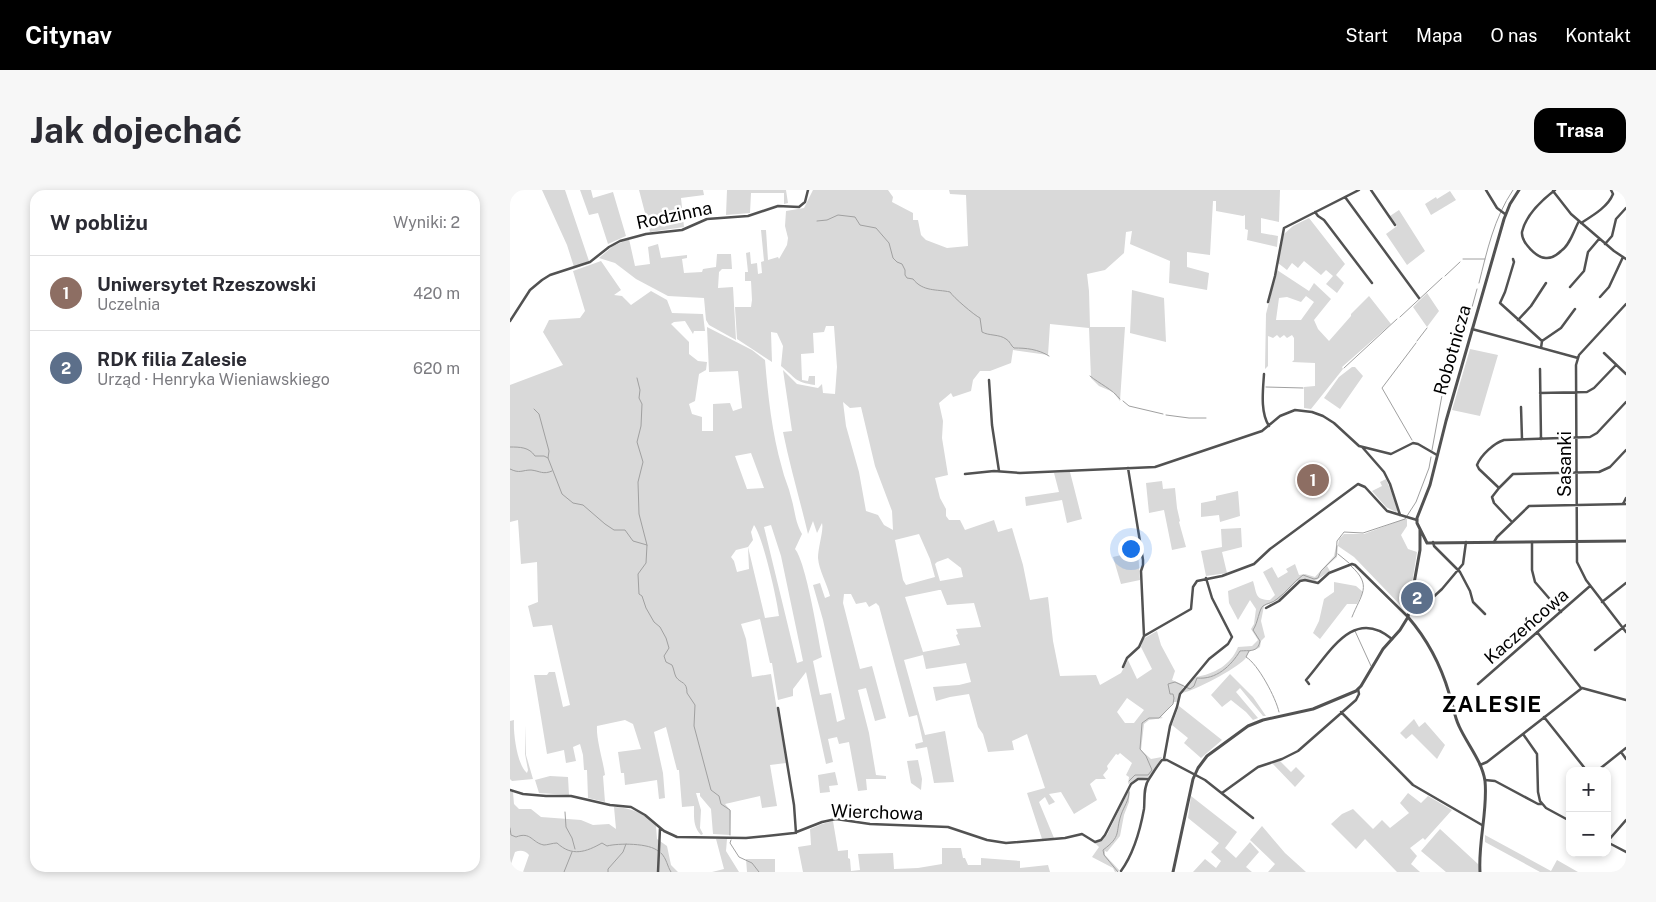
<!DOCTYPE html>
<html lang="pl">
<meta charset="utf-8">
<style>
:root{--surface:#fff;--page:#f7f7f7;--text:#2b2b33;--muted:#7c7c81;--line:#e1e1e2;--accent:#000}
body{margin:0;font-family:"Public Sans",sans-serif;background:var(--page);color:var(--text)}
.controls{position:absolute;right:15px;bottom:15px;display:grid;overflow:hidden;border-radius:10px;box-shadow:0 2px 8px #0003}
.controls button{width:45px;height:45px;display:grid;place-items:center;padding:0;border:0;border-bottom:1px solid var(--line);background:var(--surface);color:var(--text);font:25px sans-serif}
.you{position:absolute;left:620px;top:358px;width:18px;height:18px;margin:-12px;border:4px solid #fff;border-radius:50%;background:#1a73e8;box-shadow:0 0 0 8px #1a73e833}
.badge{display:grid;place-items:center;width:32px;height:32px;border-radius:50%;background:var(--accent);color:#fff;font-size:16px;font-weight:700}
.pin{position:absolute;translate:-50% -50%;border:2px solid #fff;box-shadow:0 1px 5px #0006}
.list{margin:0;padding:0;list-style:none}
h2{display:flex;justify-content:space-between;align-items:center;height:65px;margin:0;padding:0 20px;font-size:21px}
h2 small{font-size:16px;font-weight:400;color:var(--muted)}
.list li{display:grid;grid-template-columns:32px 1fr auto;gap:15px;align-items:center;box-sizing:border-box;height:75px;padding:0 20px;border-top:1px solid var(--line)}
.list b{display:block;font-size:19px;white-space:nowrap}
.list p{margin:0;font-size:16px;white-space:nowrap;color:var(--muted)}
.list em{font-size:16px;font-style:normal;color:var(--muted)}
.map{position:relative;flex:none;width:1116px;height:682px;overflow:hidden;border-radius:15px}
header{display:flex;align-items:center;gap:30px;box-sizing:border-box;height:70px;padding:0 25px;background:var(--accent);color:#fff}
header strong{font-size:24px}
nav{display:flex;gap:28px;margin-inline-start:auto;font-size:18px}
.intro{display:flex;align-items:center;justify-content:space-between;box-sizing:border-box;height:120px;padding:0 30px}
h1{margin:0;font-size:35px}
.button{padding:12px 22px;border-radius:15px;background:var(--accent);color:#fff;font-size:18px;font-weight:700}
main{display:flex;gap:30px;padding:0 30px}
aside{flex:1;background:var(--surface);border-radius:15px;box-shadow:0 2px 8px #0003}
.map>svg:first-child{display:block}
.green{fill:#d9d9d9;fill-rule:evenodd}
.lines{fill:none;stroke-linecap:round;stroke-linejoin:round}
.stream{stroke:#a0a0a0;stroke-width:1}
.minor{stroke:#525252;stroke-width:2.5}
.tertiary{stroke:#525252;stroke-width:3}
.labels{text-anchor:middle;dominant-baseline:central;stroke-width:5;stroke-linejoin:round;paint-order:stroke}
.street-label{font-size:18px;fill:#000;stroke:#fff}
.district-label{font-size:22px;font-weight:bold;letter-spacing:1px;fill:#000;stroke:#fff}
</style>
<header>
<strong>Citynav</strong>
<nav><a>Start</a><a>Mapa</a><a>O nas</a><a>Kontakt</a></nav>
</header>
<div class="intro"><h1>Jak dojechać</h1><a class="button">Trasa</a></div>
<main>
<aside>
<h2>W pobliżu<small>Wyniki: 2</small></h2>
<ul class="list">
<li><span class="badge" style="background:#8d6e63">1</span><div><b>Uniwersytet Rzeszowski</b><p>Uczelnia</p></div><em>420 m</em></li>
<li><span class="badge" style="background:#5c6f8a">2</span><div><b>RDK filia Zalesie</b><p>Urząd · Henryka Wieniawskiego</p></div><em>620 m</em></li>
</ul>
</aside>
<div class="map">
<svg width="1116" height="682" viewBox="0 0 1116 682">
<rect width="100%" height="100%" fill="#fff"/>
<path class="green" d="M32,0H55L79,71L64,77L57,55Z
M70,0H81L83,8L103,2L116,46L98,54L88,23L79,25Z
M129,0H193L194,5L171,8L174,37L140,42Z
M217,0H276L278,13L274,14V3H241L240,23L216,25Z
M303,0H378L383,7L382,12L403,23V30H408L411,45L416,50L437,58L458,56L456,5L440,4L439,0H770L769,32L751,28V43L768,46L767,57L737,50L738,40L735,39V25L733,26L706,21V11H703L700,65L677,62V77L699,83L697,100L659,93L660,71L620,54L622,41L616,42L614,63L595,80L577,84L579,101L580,137H615L610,211L603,202L589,196L581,188L579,138L540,134L538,165L503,160L501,173L480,181H470L463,190L461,201L443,207L441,203L429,213L433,231L432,248L438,285L425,288L430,308L436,319V326L439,330H450L455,340L484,330L488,342L502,338L513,375L520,410L538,407L543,451L550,486L586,485L590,495L611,483L618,470L627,489L642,479L631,457L633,449L647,441L651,455L665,481L662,490L674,495L667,512H664L651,527L653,528L639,530L634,534L631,560L641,569L652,567L639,587L626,589L618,594L619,587L616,585L622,573L610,563L608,565L606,564L597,576L598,579L593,585L596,589H586L580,594L587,610L564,624L551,602L539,604L545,612L539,615L535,607L529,612L544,648L532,649L517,603L535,598L517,544L502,551L504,560L478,562L473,544L468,537L459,504L440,507L426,511L423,497L449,495L461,492L456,473L416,479L413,465L394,470L415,545L435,541L444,592L424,593L417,557L406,559L405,554L413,552L407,525L399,527L369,416L366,413L359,417L356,412L346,414L341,404H334L333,413L350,479L362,476L376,528L365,531L356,498L348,500L359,543L366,585L376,586V589H356L357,600L348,601L339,552L329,554L327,547L318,549L323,572L316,574L296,482L283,499V506L268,510L262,473H260L250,429L231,434L236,449L242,487L261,484L276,573L260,575L267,616L252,618L250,606L215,614L221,621L220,645L203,644L201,619L190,606V603H186L191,620L190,638L193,644L191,645C183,637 184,627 184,616L172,617L169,580H167L156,537L144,542L153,583L155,608L149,609L147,590L115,595L114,583H111L108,562L131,559L123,534L115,530L87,536C86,549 93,570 95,585L93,586L95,612L78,608L77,580H74L73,565L70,554L63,557L66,571L56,573L54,560L37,564L24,485H37L39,482H45L53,517L60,515L42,435L23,437L18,416L28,412L27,372L11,374L8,330L0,332V195L53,175L33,142L39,130L70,128L75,121L63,81L91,71L111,100L104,105L112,106L121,115L141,101L157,110L162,123L193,124L195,141H184L183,144L175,131L164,132L161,134L179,152V164L188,171L197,172L196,180L189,184L185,211L179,214L182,224L192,227V241H203V214L220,213L223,221L232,218L228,181L199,182L197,137L242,160L255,170C258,206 262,243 272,278C274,288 279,297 281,307C285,320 285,332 292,344L285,359C296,372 308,446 312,467L303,471L310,505L321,503L327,532L335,529L313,430L303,395L310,393L315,408L320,406C317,393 309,381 308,368C308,357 314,340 312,333L307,343L303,331L298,344C290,310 280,277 273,242L282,241L273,180L287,194L308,198L312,194L313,203L325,204L327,177L324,136H316L314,142L303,143L304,163L291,164L292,190L298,191L299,186H305V195C284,192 286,188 271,176L273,156L267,143L261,142L262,172L227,149L225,117H241L242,110L241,91H235V82H238L236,63L240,62L241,74L247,73L248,84L252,83L251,72L254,71L251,40H256L258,70L268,67L269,69L277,55L278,48L275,36L276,21L294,18ZM333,212L340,218L351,217L365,276L382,321L383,340L374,335L368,325L356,321L349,282L336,236ZM241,263L254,298L237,299L225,266ZM244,335C253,347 267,409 269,426L255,428L238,357L243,350L241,342ZM261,335L271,366L293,471L287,473L254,337ZM409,344L420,369L425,387L396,395L393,390L385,350ZM238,357L239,379L227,382L224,371L221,367L226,360ZM438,368L451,378L453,387L430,391L425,374L427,372ZM429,400H431L437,415L464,413L471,437L446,439L448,444L446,445L450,455L413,462L395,407ZM617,508L634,520L624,533H615L607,522Z
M940,1L946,10L921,25L915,14L926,7L927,9Z
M889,20L915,61L897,75L876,44L887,36L880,26Z
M799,28L835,74L826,85L834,93L827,103L816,94L823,86L816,80L811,85L794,71L788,78L782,73L777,80L768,73L774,44L783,36Z
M119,49L125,76L140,74L138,57L148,54L151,68L177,65V68L172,69L174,83L192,82L193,79L206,77L207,64H221L222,79H212L209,82L208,98L223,97L226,150L199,135L196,130L194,108L158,106L126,89L105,73L89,68L103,56Z
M767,80L799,101L804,93L821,109L804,130L808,139L819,151L841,126V124L859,106L881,134L832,177L833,179L801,219L794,218V197L805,196V173L782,172L784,170V148L782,145L777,148L774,145L770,148L767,145L763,148L758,146V176L755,179L756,124ZM796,106L804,112L791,130H766L769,108L777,107L791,112Z
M622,100L654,108L656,152L620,143Z
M917,103L929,121L917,137L903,117Z
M960,159L988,165L970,226L942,220Z
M842,177H845L853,186L830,219L814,208L829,187Z
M560,282L572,329L557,333L552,310L516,316L515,307L549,302L544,283Z
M876,289L888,319L886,322L876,317L862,301L872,296L870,292Z
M652,291L653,299L665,298L667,318L670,331L669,332L676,357L662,360L654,320L639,323L636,293Z
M728,301L730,326L710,332L709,325L691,327V313L706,310V306Z
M894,329H897V336L891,345L898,359L907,362L898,419L895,420L844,367L828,356L827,367L817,376L820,381L805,391L790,390L787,391L768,410L754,416L751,431L755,447L751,451L750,457C746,460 743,460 739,462C737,464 737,467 735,469C724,480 686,500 672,503L686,487C704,484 721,475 728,457L742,456L748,450L741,439L744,434L746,419L740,410L728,430L719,413L718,401L743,391C747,404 745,410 760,410L765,405L753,382L762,377L768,388L778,382L776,379L785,374L789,385L795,384L805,387L824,366L826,356L828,355L829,349L834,344H854Z
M731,338L732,357L712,362L717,383L696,386L691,361L712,357L711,339Z
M628,361L630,390L611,394L603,367Z
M824,392L846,396L853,402L847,414H837L810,449L803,443L809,431L814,409L824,402Z
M720,484L743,507L756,526H753L730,498L726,502L748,528L743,530L736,522L721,510L712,517L701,505Z
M669,516L712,550L691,568L674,553L678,548L662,535Z
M904,529L909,537L915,532L935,555L927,569L902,544L896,549L890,543Z
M4,530C3,542 7,575 17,583L18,580L15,564V535L16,565L23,589L2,591L0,589V531Z
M408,570L412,589L411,600L401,593L397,571Z
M770,571L781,582L786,577L795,586L785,597L762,573Z
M325,582L328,595L319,596L320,602L310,603L308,585Z
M40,586L58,587L59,605L29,603L25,590Z
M620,598L619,612L614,625L610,646L597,662L595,661V665L610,681L605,682L603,678L582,667L589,657L584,652L592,650L597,645Z
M0,601L3,602L4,614L9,619H21L31,627L71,630L83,635L99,634L106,639L104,617C121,618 135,623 146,636L147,649L157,656L161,675L168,682H13L19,665C15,660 10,660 5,662L0,677Z
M898,603L911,613L918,606L942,620L915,650L913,648L900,658L907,666L901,674L910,682H887L855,649L846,659L821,634L832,624L843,619L863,639L872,630L880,638L899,623L890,613Z
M681,606L727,642L715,658L726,668L740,652L749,662L736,677L742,682H683L695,669L706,678L711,671L701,662L709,653L678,628Z
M323,631L328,661L338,660V668L340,669L341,681L350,680L348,664L383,663L384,679L408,678L432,674V658H451L453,668H455L458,675H471V668L510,671V678L538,675L540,682H293L288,657L301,655L300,639L312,634Z
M752,636L775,663L796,682H758L765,674L740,650Z
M930,639L968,674L969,682H936L911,661Z
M975,645L1041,681L1047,670L1068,682H1030L975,652Z
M206,649H217L216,661L229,682H202L214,679Z
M236,669H265V682H237Z"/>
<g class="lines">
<path class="stream" d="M307,31L317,30L328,25L345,27L350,35L366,38L379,53L383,68L387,72L392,74L395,80V85L397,88L403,89C413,102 427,99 440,102C443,107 464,125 470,128L472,142C479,146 489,144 496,149C500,151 501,156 504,158C516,158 528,159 539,166
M953,69H975
M935,86L950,72
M969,93C977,61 984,28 1003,0
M890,127L932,88
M907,151L917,138
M834,178L887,129
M580,186C590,194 602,199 610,209
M127,188L130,200L129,208L132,214L131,236L127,252L133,272L128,292L129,324L137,355
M756,197L793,198
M613,211L619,216L653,224
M24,219L29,224L39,261L38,268L52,304L63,313L73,315L95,334L104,340H115L123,351L137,355L136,373L128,384L129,404L132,406L136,418L144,432L150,437L156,448L159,458L154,466L156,472L162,475C164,479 164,483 166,487C171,494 177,491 177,503L185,515L184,536L201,600L209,606L211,614L220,620V645
M656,225L679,228H696
M902,250L872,198L906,153
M0,257C10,257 19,257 25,266H34L38,268
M922,260L937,178L941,168L956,139L967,99
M0,279C10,284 12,280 21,280C30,281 33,285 42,281
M828,364L839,373
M841,376C863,396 851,404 842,427
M845,441L861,476
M739,461L736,467C748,474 766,508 769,522
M619,591L625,585H638L642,580L636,566L630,559L632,533L639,528H649L663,514L664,508L663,504H660L658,494L665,492L680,499L684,496L687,488C706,490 721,476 730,461C739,460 748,463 750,451L743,440C748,433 749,419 753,416C757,413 763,413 767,409C777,402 783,392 793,385L804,389L808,388L811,381L826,366L827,351L834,342L853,343L895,329L906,312L919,278L921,267
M55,622L56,637L62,648L65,659
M0,638L1,645L6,647C21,641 22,653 34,655C37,655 43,653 47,653C62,667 76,662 92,653L97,656C108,653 140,653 148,661
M221,650L220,653L229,667L242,673L249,682
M151,663C157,669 157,676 161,682
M54,682L62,662
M98,682V679L113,662L116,654
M608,682L594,665L593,660C612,646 605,643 611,625C614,616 619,611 619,602"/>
<path class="minor" d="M861,0L885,35
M976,0L987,18L995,24
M1045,0C1032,10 1016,24 1012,42C1011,52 1027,69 1037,68C1042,68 1048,64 1051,61C1060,55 1064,40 1069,31
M1043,1L1061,24L1104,61L1116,69
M835,7L909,108
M805,22L808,26L814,30L862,93
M1071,33C1082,26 1098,17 1103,4L1101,0
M1095,54L1102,46L1106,29L1116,18
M1003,69L1004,72L995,102L990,113L1032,151L1031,158
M1060,97L1074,81L1078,62L1089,49
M1090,107L1099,97L1113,67
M758,112L765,86L774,38L849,0
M1116,114L1069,165L1066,175L1067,372L1076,390L1116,442
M1008,130L1021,116L1036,93
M0,131L20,100L32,90L40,85L80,72L99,57L110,51L136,44L172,40L197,29L238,26L268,16L289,17L295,12L298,0
M962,139L1068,168
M1032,151L1051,138L1065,119
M1094,163L1116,184
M1030,179L1031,249
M754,184C753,200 750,222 759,236
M479,190L482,235L489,281
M1030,203L1077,202L1084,198L1106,175
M1011,217L1012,249
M853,258L874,282L880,294L890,325
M618,278L633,370V375L631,381L634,446
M455,284L484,281L510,283L645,277L752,241L770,226L785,220L802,222L813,226L824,233L849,256L881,264L903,253L908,254L927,265
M989,298L969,279L967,275C971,265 984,253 994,250L1080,247L1087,243L1116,212
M1113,314L1116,308
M1002,332L984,313L982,307L989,298L1003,284L1089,282L1100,277L1116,260
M923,352L924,356L950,382L960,401L963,412L975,424
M984,352L987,347L1019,316L1116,314
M1022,352V380L1025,392L1051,422
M919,411L932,399L953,374L956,352
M1092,412L1116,393
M756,418L769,411L790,391L795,390L808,393L819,383L842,374L845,375L898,427
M1027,442L1071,498
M1085,460L1116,435
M613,477L617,468L629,457L634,446L681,419L683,397L687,391L712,386L744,374L760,359L848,294L855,297L877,321L907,330
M799,494L796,490C819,464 843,416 882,449
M968,494L1080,396
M268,518L284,615L286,643
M831,522L903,595L972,635
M1034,527L1077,581
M1013,544L1027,564L1028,602L1030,611L1036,618L1060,631
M1111,562L1116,569
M654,569L660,536L667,517L670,504L699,469L718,454L722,447L702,408L696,388
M970,575L977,572L1072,498L1116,510
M1087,581L1116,558
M975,590L985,591L1028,614H1032
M0,600L13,604L36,606H61L100,615L121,617L135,625L154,641L167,647L236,648L266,645L284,643L312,632L326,629L360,634L438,637L477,650L496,653L555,648L572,644L585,652L591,650L595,645L621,594L628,589H638
M712,603L748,577L772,569L788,561L846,510L849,504L848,499
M1097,607L1098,608
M1097,652L1116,630
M1097,652L1116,662
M611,681C624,663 630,641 634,619C635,610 633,597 639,589C643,583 647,576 652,570H657L695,590L743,628
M148,682L150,638"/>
<path class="tertiary" d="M917,353L907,333V328L920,295L936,231L994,29L1000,14L1009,0
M917,353L1116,351
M898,427C917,449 931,476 939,503C943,514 944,526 949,536C957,554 972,571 975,591C978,620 968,652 970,682
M663,682L683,589L688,578L697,566L738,536L753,530L803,519L846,501L851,496L873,459L890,440L898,427L910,360V339"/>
</g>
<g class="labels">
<g class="street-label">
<text transform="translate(164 25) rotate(-12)">Rodzinna</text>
<text transform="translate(942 160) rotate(-74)">Robotnicza</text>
<text transform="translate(1054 274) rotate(-90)">Sasanki</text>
<text transform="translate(1016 436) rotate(-41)">Kaczeńcowa</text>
<text transform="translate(367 622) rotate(2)">Wierchowa</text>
</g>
<g class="district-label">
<text x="982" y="514">ZALESIE</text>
</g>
</g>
</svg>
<div class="controls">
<button>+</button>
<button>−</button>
</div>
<div class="you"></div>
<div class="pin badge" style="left:803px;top:290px;background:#8d6e63">1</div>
<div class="pin badge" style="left:907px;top:408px;background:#5c6f8a">2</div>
</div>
</main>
